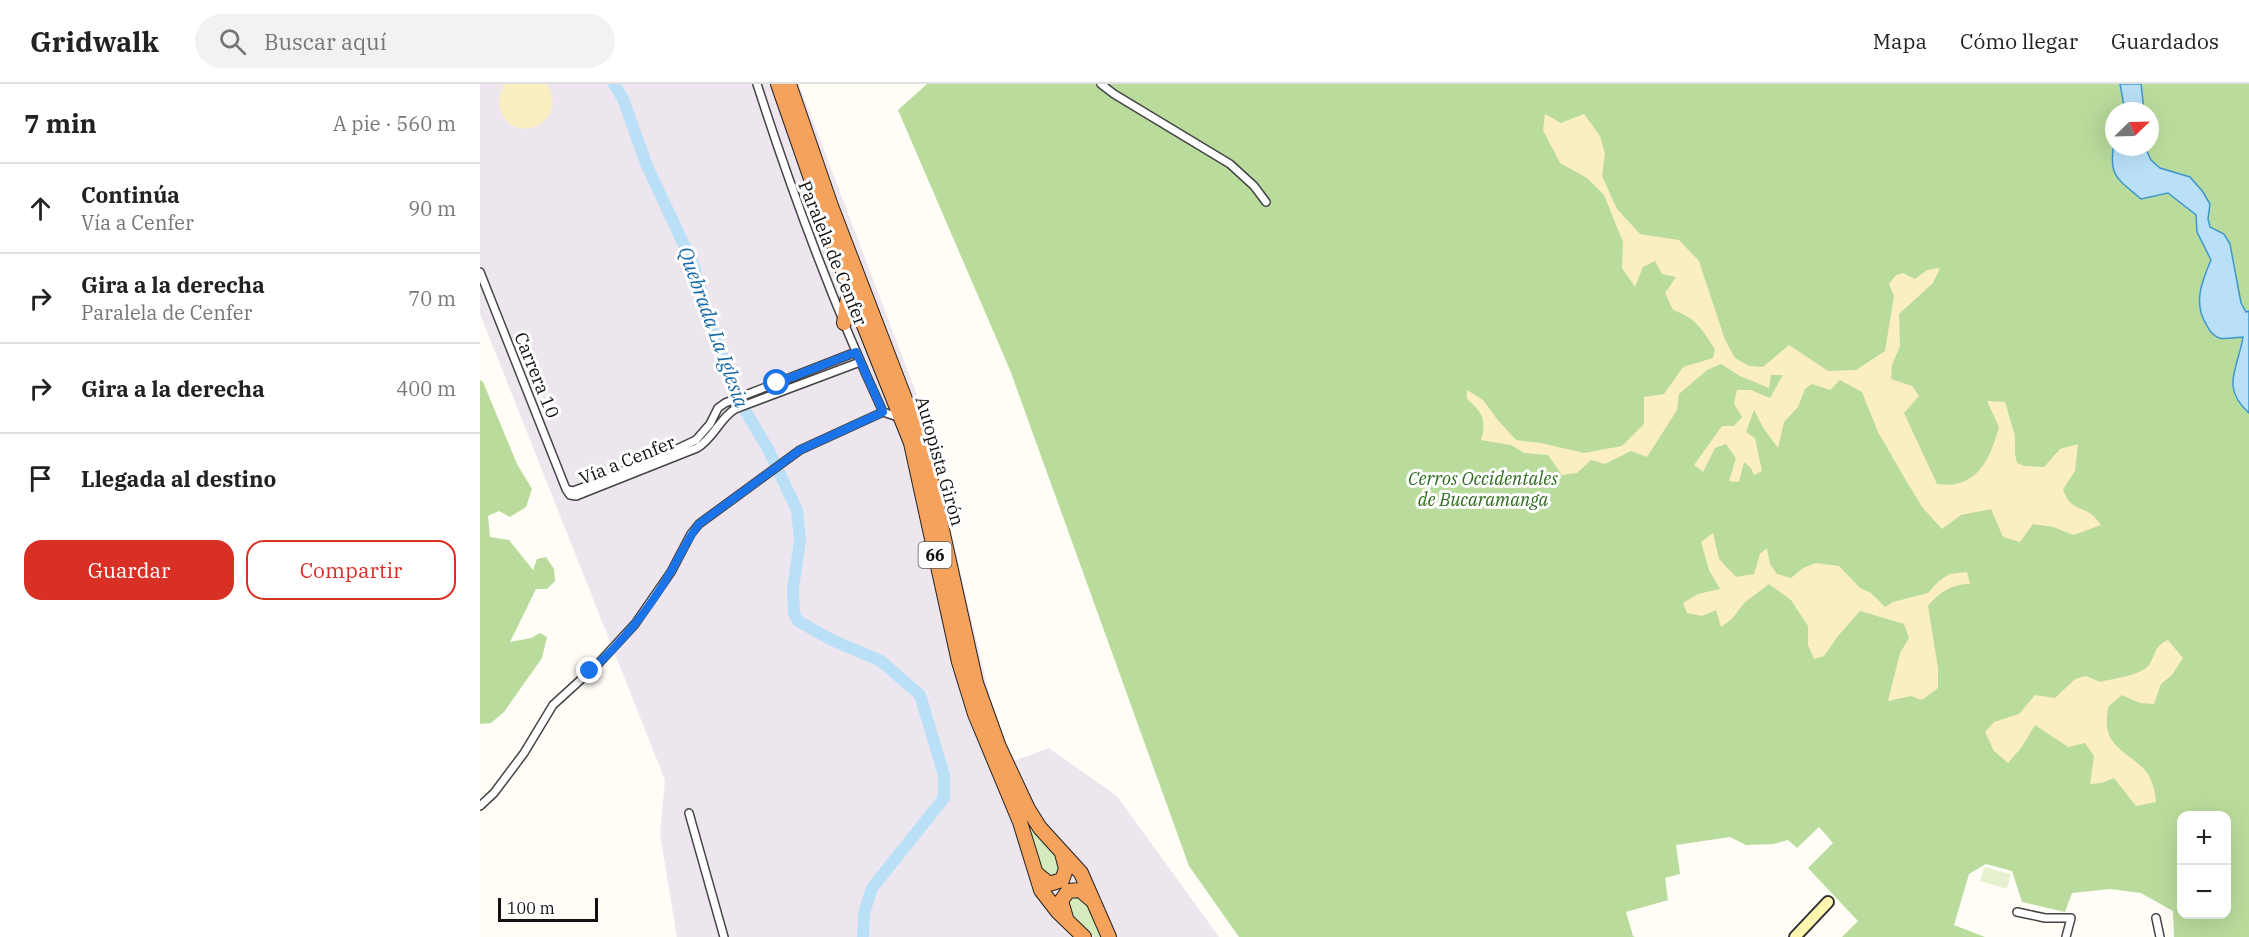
<!DOCTYPE html>
<html lang="es">
<meta charset="utf-8">
<style>
:root{--surface:#fff;--page:#f2f2f2;--text:#222;--muted:#767676;--line:#e0e0e0;--accent:#d93025}
body{margin:0;font-family:"IBM Plex Serif",serif;background:var(--page);color:var(--text)}
.controls{position:absolute;right:18px;bottom:18px;display:grid;overflow:hidden;border-radius:12px;box-shadow:0 6px 24px #0002}
.controls button{width:54px;height:54px;display:grid;place-items:center;padding:0;border:0;border-bottom:2px solid var(--line);background:var(--surface);color:var(--text);font:30px sans-serif}
.compass{position:absolute;left:1625px;top:18px;width:54px;height:54px;border-radius:50%;background:var(--surface);box-shadow:0 6px 24px #0002;rotate:67deg}
.scale{position:absolute;left:18px;bottom:15px;width:100px;box-sizing:border-box;padding-left:6px;border:3px solid #111;border-top:0;font-size:16px;line-height:21px;white-space:nowrap;color:#111;-webkit-text-stroke:4px #fff;paint-order:stroke}
.stop{position:absolute;width:18px;height:18px;margin:-14px;border:4px solid #1a73e8;border-radius:50%;background:#fff}
.stop.end{background:#1a73e8;border-color:#fff;box-shadow:0 2px 6px #0008}
.list{margin:0;padding:0;list-style:none}
h2{display:flex;justify-content:space-between;align-items:center;height:78px;margin:0;padding:0 24px;font-size:26px}
h2 small{font-size:20px;font-weight:400;color:var(--muted)}
.list li{display:grid;grid-template-columns:39px 1fr auto;gap:18px;align-items:center;box-sizing:border-box;height:90px;padding:0 24px;border-top:2px solid var(--line)}
.list b{display:block;font-size:22px;white-space:nowrap}
.list p{margin:0;font-size:20px;white-space:nowrap;color:var(--muted)}
.list em{font-size:20px;font-style:normal;color:var(--muted)}
.actions{display:flex;gap:12px;padding:18px 24px}
.actions a{flex:1;padding:14px 0;border:2px solid var(--accent);border-radius:18px;text-align:center;font-size:21px;color:var(--accent)}
.actions .main{background:var(--accent);color:#fff}
.icon{flex:none;width:33px;height:33px;fill:none;stroke:currentColor;stroke-width:2;stroke-linecap:round;stroke-linejoin:round}
.map{position:relative;flex:none;width:1769px;height:853px;overflow:hidden}
header{display:flex;align-items:center;gap:36px;box-sizing:border-box;height:84px;padding:0 30px;background:var(--surface);border-bottom:2px solid var(--line)}
header strong{font-size:28px}
nav{display:flex;gap:33px;margin-inline-start:auto;font-size:21px}
.search{width:420px;height:54px;background:var(--page);display:flex;align-items:center;gap:15px;box-sizing:border-box;padding:0 21px;border-radius:33px;color:var(--muted);font-size:22px}
main{display:flex}
aside{flex:1;background:var(--surface)}
.map>svg:first-child{display:block}
.industrial{fill:#eee6ef}
.green{fill:#d5ebbd}
.forest{fill:#b9dc9c;fill-rule:evenodd}
.sand{fill:#fbeec1}
.pitch{fill:#e6f2cf}
.water{fill:#b9e0f7;stroke:#3f96cf;stroke-width:1.5}
.lines{fill:none;stroke-linecap:round;stroke-linejoin:round}
.river{stroke:#b9e0f7;stroke-width:12}
.street-casing{stroke:#444;stroke-width:10}
.secondary-casing{stroke:#333;stroke-width:14}
.highway-casing{stroke:#222;stroke-width:16}
.street{stroke:#fff;stroke-width:7}
.secondary{stroke:#fff6b0;stroke-width:10}
.highway{stroke:#f5a25d;stroke-width:14}
.route{stroke:#1a73e8;stroke-width:8}
.labels{text-anchor:middle;dominant-baseline:central;stroke-width:6;stroke-linejoin:round;paint-order:stroke}
.shield{fill:#fff;stroke:#585858;stroke-width:1.5}
.shield-label{font-size:16px;font-weight:bold;fill:#111}
.street-label{font-size:18px;fill:#111;stroke:#fff}
.park-label{font-size:18px;font-style:italic;fill:#2f6b1f;stroke:#fff}
.water-label{font-size:20px;font-style:italic;fill:#1768a6;stroke:#fff}
</style>
<header>
<strong>Gridwalk</strong>
<div class="search"><svg class="icon" aria-label="search" viewBox="0 0 24 24"><circle cx="10" cy="10" r="6"/><path d="M15 15l6 6"/></svg>Buscar aquí</div>
<nav><a>Mapa</a><a>Cómo llegar</a><a>Guardados</a></nav>
</header>
<main>
<aside>
<h2>7 min<small>A pie · 560 m</small></h2>
<ul class="list">
<li><svg class="icon" aria-label="ahead" viewBox="0 0 24 24"><path d="M12 20V5M6 11l6-6 6 6"/></svg><div><b>Continúa</b><p>Vía a Cenfer</p></div><em>90 m</em></li>
<li><svg class="icon" aria-label="right" viewBox="0 0 24 24"><path d="M7 20v-9h11M14 6l5 5-5 5"/></svg><div><b>Gira a la derecha</b><p>Paralela de Cenfer</p></div><em>70 m</em></li>
<li><svg class="icon" aria-label="right" viewBox="0 0 24 24"><path d="M7 20v-9h11M14 6l5 5-5 5"/></svg><div><b>Gira a la derecha</b></div><em>400 m</em></li>
<li><svg class="icon" aria-label="arrive" viewBox="0 0 24 24"><path d="M6 21V4h12l-3 4 3 4H6"/></svg><div><b>Llegada al destino</b></div></li>
</ul>
<div class="actions"><a class="main">Guardar</a><a>Compartir</a></div>
</aside>
<div class="map">
<svg width="1769" height="853" viewBox="0 0 1769 853">
<rect width="100%" height="100%" fill="#fffdf5"/>
<path class="industrial" d="M0,0H319L441,322L510,613L531,678L569,664L637,712L739,853H197L180,750L185,696L0,230Z"/>
<path class="green" d="M548,739L575,767L581,789L572,792L560,782Z
M598,812L609,823L623,853H615C603,842 587,831 589,813Z"/>
<path class="forest" d="M447,0H1769V853H1694L1693,827L1661,809L1630,805L1592,809L1585,828L1542,818L1532,787L1506,780L1489,790L1474,841L1505,853H1362L1378,837L1328,784L1353,759L1339,743L1317,764L1308,756L1293,760L1266,761L1250,753L1196,761L1200,790L1185,794L1188,816L1146,828L1153,852L1155,853H759L709,782L530,286L418,26ZM1634,27H1670V63H1634ZM1702,732H1746V830H1702Z
M0,296L3,298L37,380L52,405L46,423L30,433L19,427L8,432L10,453L29,456L53,486L57,475L66,473L74,485L75,497L67,505H56L30,558L51,554L60,549L67,553L62,574L24,628L11,639L0,640Z"/>
<path class="sand" d="M25,0H66C92,36 35,64 21,27C17,17 20,8 25,0Z
M1065,30L1081,39L1104,30L1120,52L1125,70L1122,92L1137,125L1160,150L1199,156L1219,177L1245,256L1255,274L1269,282L1283,283L1309,261L1348,287L1376,286L1405,267L1414,212L1409,200L1416,191L1423,189L1435,195L1447,186L1460,184L1453,199L1419,230L1420,262L1412,281L1411,295L1432,302L1439,312L1424,329L1457,400C1497,406 1510,375 1519,343L1507,317L1525,318L1535,352V370L1537,379L1545,382L1564,383L1580,365L1598,360L1595,387L1583,405C1589,424 1597,421 1611,430C1615,433 1618,437 1621,441L1594,451L1573,443L1553,440L1540,458L1523,453L1511,425L1481,431L1462,445L1442,423L1424,393L1398,348L1382,308L1360,296L1350,306L1332,300L1325,305L1318,323L1304,338L1298,364L1284,345L1274,326L1266,348L1275,354L1282,387L1274,391L1271,384L1264,378L1259,398L1249,397L1256,374L1246,360L1235,364L1223,388L1214,381L1242,342H1254L1262,333L1254,320L1257,306H1271L1290,314L1303,291H1291L1289,304L1260,292L1241,280L1227,286L1199,310L1197,326L1167,373L1151,367L1125,380L1111,376L1097,389L1082,391L1068,371L1044,369L1031,361L1001,356C1007,335 1002,328 987,315V306L1003,316L1017,335L1036,356L1061,359L1104,369L1142,362L1164,340V313L1184,310L1203,283L1233,274L1235,265C1221,245 1218,235 1193,226L1185,209L1196,193L1182,190L1175,177L1163,183L1155,203L1142,184L1143,158L1124,111L1107,94L1080,79L1063,46Z
M1233,449L1239,475L1256,493L1274,490L1280,470L1287,464L1290,480L1297,490L1311,494L1323,484L1336,479L1359,482L1380,504L1391,509L1405,523L1413,518L1448,509L1458,498L1469,490L1487,488L1490,500C1472,500 1459,508 1448,522L1458,584V604L1442,616L1431,612L1408,617L1420,569L1429,554L1424,540L1380,527L1358,552L1344,572L1334,575L1328,561V542L1311,516L1289,500L1264,519L1252,535L1241,543L1236,526L1222,532L1207,529L1203,519L1218,510L1240,505L1229,486L1221,458Z
M1688,556L1703,574L1692,591L1681,600L1674,620L1660,619L1642,611L1628,623C1628,629 1626,636 1627,642C1629,663 1650,671 1663,684C1672,693 1675,706 1676,718L1656,722L1634,694L1622,699L1610,700L1614,672L1605,659L1588,663L1555,641L1541,664L1528,679L1514,667L1505,648L1514,638L1539,630L1555,611L1575,614L1595,595L1606,592L1620,598C1634,594 1660,592 1669,581C1677,569 1673,563 1688,556Z"/>
<path class="pitch" d="M1504,783L1531,790L1527,805L1500,797Z"/>
<path class="water" d="M1640,0H1661L1664,27H1645Z
M1634,59V63H1665L1671,76L1680,84L1710,93L1723,108L1730,120L1728,135L1730,143L1744,150L1750,160L1761,219L1766,228L1769,227V329C1740,303 1758,285 1763,253C1756,253 1746,256 1739,254C1732,251 1730,247 1726,240C1713,219 1722,197 1731,176L1717,148L1716,131L1688,109L1661,115C1638,95 1628,93 1634,59Z"/>
<g class="lines">
<path class="river" d="M134,0L143,15L167,82L213,180L231,241L257,313L288,365L317,426L320,456L313,505L314,529L318,537L352,556L401,577L440,611L464,691V714L392,804L384,829L383,853"/>
<defs>
<path id="street" d="M277,0C313,112 354,222 403,328L421,334
M621,0L634,10L750,80L774,102L786,118
M0,188L86,405L90,411L96,412L217,364C234,354 239,335 255,325L380,278
M86,405L93,407L104,403L195,366L216,356L230,340L238,324L245,319L376,268
M0,722L14,709L44,669L73,621L118,580L155,540L191,488L211,450L219,440L320,366L403,328
M209,729L244,853
M1537,828L1565,834H1591L1586,853
M1676,834L1680,853"/>
<path id="secondary" d="M1315,853L1348,818"/>
<path id="highway" d="M298,0L369,204L431,359L479,578L495,630L540,738L561,806L578,828L604,853
M309,0L351,122L438,349L451,396L496,599L519,663L548,725L560,744L601,789L629,853
M364,239L369,206
M557,790L569,800L582,796L586,785L582,769
M586,834L581,817L588,807L600,806L614,818"/>
</defs>
<use href="#street" class="street-casing"/>
<use href="#secondary" class="secondary-casing"/>
<use href="#highway" class="highway-casing"/>
<use href="#street" class="street"/>
<use href="#secondary" class="secondary"/>
<use href="#highway" class="highway"/>
</g>
<g class="lines">
<path class="route" d="M110,587C141,560 170,524 190,489C200,473 207,455 219,440L320,366L403,328L376,268L297,299"/>
</g>
<g class="labels">
<rect class="shield" x="438.5" y="458" width="33" height="26" rx="4.5"/>
<g class="shield-label">
<text x="455" y="471">66</text>
</g>
<g class="street-label">
<text transform="translate(353 169) rotate(68)">Paralela de Cenfer</text>
<text transform="translate(57 291) rotate(68)">Carrera 10</text>
<text transform="translate(147 376) rotate(-22)">Vía a Cenfer</text>
<text transform="translate(460 377) rotate(74)">Autopista Girón</text>
</g>
<g class="park-label">
<text x="1003" y="394">Cerros Occidentales<tspan x="1003" dy="21">de Bucaramanga</tspan></text>
</g>
<g class="water-label">
<text transform="translate(234 243) rotate(70)">Quebrada La Iglesia</text>
</g>
</g>
</svg>
<div class="controls">
<button>+</button>
<button>−</button>
</div>
<svg class="compass" viewBox="-18 -18 36 36"><path d="M0-13l5 13h-10z" fill="#e53935"/><path d="M0 13l5-13h-10z" fill="#767676"/></svg>
<div class="scale">100 m</div>
<div class="stop" style="left:297px;top:299px"></div>
<div class="stop end" style="left:110px;top:587px"></div>
</div>
</main>
